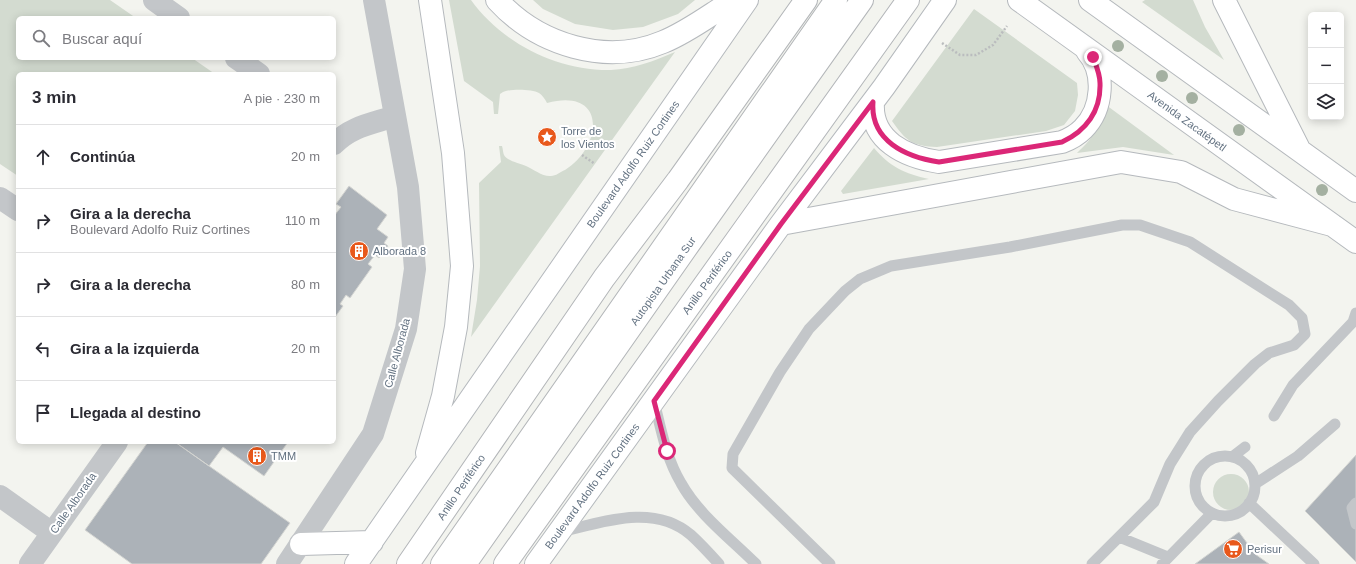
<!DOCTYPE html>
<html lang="es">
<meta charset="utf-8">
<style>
:root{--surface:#fff;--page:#f7f7f7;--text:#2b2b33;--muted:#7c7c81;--line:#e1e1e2}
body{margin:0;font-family:Helvetica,sans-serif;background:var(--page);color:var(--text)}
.controls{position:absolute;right:12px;top:12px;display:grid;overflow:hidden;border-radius:6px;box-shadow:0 2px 10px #0003}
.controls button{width:36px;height:36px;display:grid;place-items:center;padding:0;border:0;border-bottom:1px solid var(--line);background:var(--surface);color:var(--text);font:20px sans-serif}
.stop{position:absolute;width:12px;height:12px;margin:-9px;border:3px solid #db2777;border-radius:50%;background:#fff}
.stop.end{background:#db2777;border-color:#fff;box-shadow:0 1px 4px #0008}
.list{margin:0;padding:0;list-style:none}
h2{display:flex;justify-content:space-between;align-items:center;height:52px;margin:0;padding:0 16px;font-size:17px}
h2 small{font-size:13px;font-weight:400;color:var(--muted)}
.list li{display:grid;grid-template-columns:26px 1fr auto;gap:12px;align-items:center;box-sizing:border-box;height:64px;padding:0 16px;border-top:1px solid var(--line)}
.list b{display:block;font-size:15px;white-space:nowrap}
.list p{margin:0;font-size:13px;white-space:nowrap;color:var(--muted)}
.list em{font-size:13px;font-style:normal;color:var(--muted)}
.icon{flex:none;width:22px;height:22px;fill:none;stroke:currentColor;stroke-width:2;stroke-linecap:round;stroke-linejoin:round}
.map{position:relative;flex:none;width:1356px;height:564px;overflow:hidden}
.search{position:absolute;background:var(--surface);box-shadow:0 2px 10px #0003;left:16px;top:16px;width:320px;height:44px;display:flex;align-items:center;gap:10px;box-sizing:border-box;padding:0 14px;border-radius:6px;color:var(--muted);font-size:15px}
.panel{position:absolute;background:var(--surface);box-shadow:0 2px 10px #0003;left:16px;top:72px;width:320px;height:372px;border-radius:6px}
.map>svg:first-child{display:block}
.green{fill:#d3dbd0}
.building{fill:#acb2b8;stroke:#d4d5d2}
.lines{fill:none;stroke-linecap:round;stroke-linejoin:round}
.secondary-casing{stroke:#b5b9bd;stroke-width:24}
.motorway-casing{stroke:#b3b6b9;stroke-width:24}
.path{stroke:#babcbe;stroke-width:2.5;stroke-dasharray:2 2;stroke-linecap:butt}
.service{stroke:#c3c6c9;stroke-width:11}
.minor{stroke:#c3c6c9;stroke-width:22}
.secondary{stroke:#fff;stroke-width:22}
.motorway{stroke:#fff;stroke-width:22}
.tree{fill:#a4b0a1}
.route{stroke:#db2777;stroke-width:5}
.labels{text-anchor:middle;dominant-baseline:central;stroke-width:4;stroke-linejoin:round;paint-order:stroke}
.street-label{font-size:11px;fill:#627181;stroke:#fff}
.poi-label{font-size:11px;fill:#627181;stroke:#fff;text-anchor:start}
</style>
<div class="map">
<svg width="1356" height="564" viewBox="0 0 1356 564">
<rect width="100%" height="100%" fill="#f3f4ef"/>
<path class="green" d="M0,0H110L136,18H18V58H192L215,74H18V176L0,164Z
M449,0H471C502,43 557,71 611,70C633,69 654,61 675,52L471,337L477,300L480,266L479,183L501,162L499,146H502C503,149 503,153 504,155C507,161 520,163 526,166C533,169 543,177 551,176C556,176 560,172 565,170C603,146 607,87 547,103C545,99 542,95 539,93C532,89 509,89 503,92L500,94L498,114H494L493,102L464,81Z
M533,0H695L678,14L643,27L613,30L575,24L543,9Z
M1145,0H1193L1205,27L1224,60L1142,2Z
M974,9L1077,83L1078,95L1075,111L1064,125L1046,131L937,147C912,146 906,141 892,121Z
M1102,102L1174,155L1123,147L1077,153C1094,137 1101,126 1102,102Z
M874,148C889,166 905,174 929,179L843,194L841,191Z
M1213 492a18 18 0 1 1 36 0a18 18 0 1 1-36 0Z"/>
<path class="building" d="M349,186L387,215L377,229L388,237L384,243L388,246L379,258L375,255L368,264L372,267L350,298L346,295L340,304L343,306L335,317L334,316V227L335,225L334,224V216L341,207L336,204Z
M148,442H175L290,523L261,564H132L85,530Z
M175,442H288L264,476L223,447L209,466Z
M1356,455V562L1305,511Z
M1239,532L1255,554L1269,564H1195Z"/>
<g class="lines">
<defs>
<path id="secondary" d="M497,0C538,45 606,66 663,42C688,32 711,14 734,0
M1019,0L1356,242
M1090,0L1356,191
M1224,0L1298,147
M873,102C870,141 906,157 939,162L1062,142C1070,139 1077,135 1083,129C1103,109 1106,72 1087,51
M781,224L1121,162L1181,172L1234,199L1332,225
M427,453L443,396L456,327L462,266L453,153L430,0
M301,544L372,542
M356,564L747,0
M536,564L781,224L884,87L945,0"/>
<path id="motorway" d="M408,564L604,278L678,180L806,0
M442,564L836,0
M465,564L689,244L862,0
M505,564L908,0"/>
</defs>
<use href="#secondary" class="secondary-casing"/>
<use href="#motorway" class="motorway-casing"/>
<path class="path" d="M942,43L960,55H976L993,45L1007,26
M582,155L595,164"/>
<path class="service" d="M654,401C661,429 666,458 681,483C698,514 731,539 756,564
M1274,416L1293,385L1353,322L1356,313
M1195 486a30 30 0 1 1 60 0a30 30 0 1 1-60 0Z
M1232,457L1245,447
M1255,484L1298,456L1335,424
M1249,503L1314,564
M1356,503L1352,508L1356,524
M561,532C603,522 654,503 691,535C701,544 710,554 719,564
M1119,537L1168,557
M830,564L732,468L733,454L780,372L809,329L845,291L860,279L891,266L1010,247L1122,225H1140L1190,242L1289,305L1302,318L1305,334L1294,345L1269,353L1255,364L1218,401L1190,432L1170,464L1154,502L1092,564
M1162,564L1212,513"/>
<path class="minor" d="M154,0L179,18
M236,58L259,74
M334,144C352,126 371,124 395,116
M0,198L18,210
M0,496L52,533
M30,564L117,442
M287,564L373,434L406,329L415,269L408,187L374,0"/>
<use href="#secondary" class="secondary"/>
<use href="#motorway" class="motorway"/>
</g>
<g class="tree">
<circle cx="1118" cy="46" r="6"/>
<circle cx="1162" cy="76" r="6"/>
<circle cx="1192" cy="98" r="6"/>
<circle cx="1239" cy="130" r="6"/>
<circle cx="1322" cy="190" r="6"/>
</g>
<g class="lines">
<path class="route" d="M667,451L654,401L781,224L873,102C870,141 906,157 939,162L1062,142C1086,131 1101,111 1100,83C1100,74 1096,65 1093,57"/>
</g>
<defs>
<symbol id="sight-disc" viewBox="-11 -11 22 22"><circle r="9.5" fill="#e8581b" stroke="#fff"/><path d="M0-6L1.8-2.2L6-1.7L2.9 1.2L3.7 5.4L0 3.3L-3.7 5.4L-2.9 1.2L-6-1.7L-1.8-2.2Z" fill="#fff"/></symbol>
<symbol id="building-disc" viewBox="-11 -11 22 22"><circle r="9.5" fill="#e8581b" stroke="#fff"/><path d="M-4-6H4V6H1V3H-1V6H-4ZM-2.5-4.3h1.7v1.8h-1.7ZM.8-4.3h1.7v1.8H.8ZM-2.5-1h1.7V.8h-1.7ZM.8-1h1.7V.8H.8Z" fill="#fff"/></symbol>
<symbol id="supermarket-disc" viewBox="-11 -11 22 22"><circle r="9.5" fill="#e8581b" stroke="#fff"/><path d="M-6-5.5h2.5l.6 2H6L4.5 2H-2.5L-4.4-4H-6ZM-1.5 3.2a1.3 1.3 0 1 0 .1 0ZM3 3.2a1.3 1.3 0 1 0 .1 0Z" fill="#fff"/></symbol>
</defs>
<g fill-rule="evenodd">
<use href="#sight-disc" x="536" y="126" width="22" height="22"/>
<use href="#building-disc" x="348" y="240" width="22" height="22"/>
<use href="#building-disc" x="246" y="445" width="22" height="22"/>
<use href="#supermarket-disc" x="1222" y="538" width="22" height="22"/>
</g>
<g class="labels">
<g class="street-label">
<text transform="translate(1187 121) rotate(36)">Avenida Zacatépetl</text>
<text transform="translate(633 164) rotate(-55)">Boulevard Adolfo Ruiz Cortines</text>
<text transform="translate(663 281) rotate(-55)">Autopista Urbana Sur</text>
<text transform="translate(707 282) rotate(-54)">Anillo Periférico</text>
<text transform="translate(397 353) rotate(-75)">Calle Alborada</text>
<text transform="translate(592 486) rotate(-54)">Boulevard Adolfo Ruiz Cortines</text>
<text transform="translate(461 487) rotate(-56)">Anillo Periférico</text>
<text transform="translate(73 503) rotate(-55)">Calle Alborada</text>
</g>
<g class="poi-label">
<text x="561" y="131">Torre de<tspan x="561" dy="13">los Vientos</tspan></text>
<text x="373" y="251">Alborada 8</text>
<text x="271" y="456">TMM</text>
<text x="1247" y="549">Perisur</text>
</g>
</g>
</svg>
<div class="controls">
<button>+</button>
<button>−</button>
<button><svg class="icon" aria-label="layers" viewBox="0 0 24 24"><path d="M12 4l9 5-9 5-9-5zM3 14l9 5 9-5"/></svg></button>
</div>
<div class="stop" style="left:667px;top:451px"></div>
<div class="stop end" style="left:1093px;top:57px"></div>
<div class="search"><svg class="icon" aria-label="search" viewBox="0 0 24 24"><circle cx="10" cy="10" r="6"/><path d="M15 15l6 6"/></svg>Buscar aquí</div>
<section class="panel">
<h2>3 min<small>A pie · 230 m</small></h2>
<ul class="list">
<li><svg class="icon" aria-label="ahead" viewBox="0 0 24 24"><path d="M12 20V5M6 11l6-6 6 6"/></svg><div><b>Continúa</b></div><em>20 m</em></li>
<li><svg class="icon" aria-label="right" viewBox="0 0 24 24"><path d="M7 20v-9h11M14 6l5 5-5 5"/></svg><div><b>Gira a la derecha</b><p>Boulevard Adolfo Ruiz Cortines</p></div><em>110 m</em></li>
<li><svg class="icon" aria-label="right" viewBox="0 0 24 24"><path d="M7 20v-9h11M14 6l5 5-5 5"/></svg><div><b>Gira a la derecha</b></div><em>80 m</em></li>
<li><svg class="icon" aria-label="left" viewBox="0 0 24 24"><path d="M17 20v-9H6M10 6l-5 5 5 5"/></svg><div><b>Gira a la izquierda</b></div><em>20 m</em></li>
<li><svg class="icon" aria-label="arrive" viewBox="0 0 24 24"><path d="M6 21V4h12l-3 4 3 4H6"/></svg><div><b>Llegada al destino</b></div></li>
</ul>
</section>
</div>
